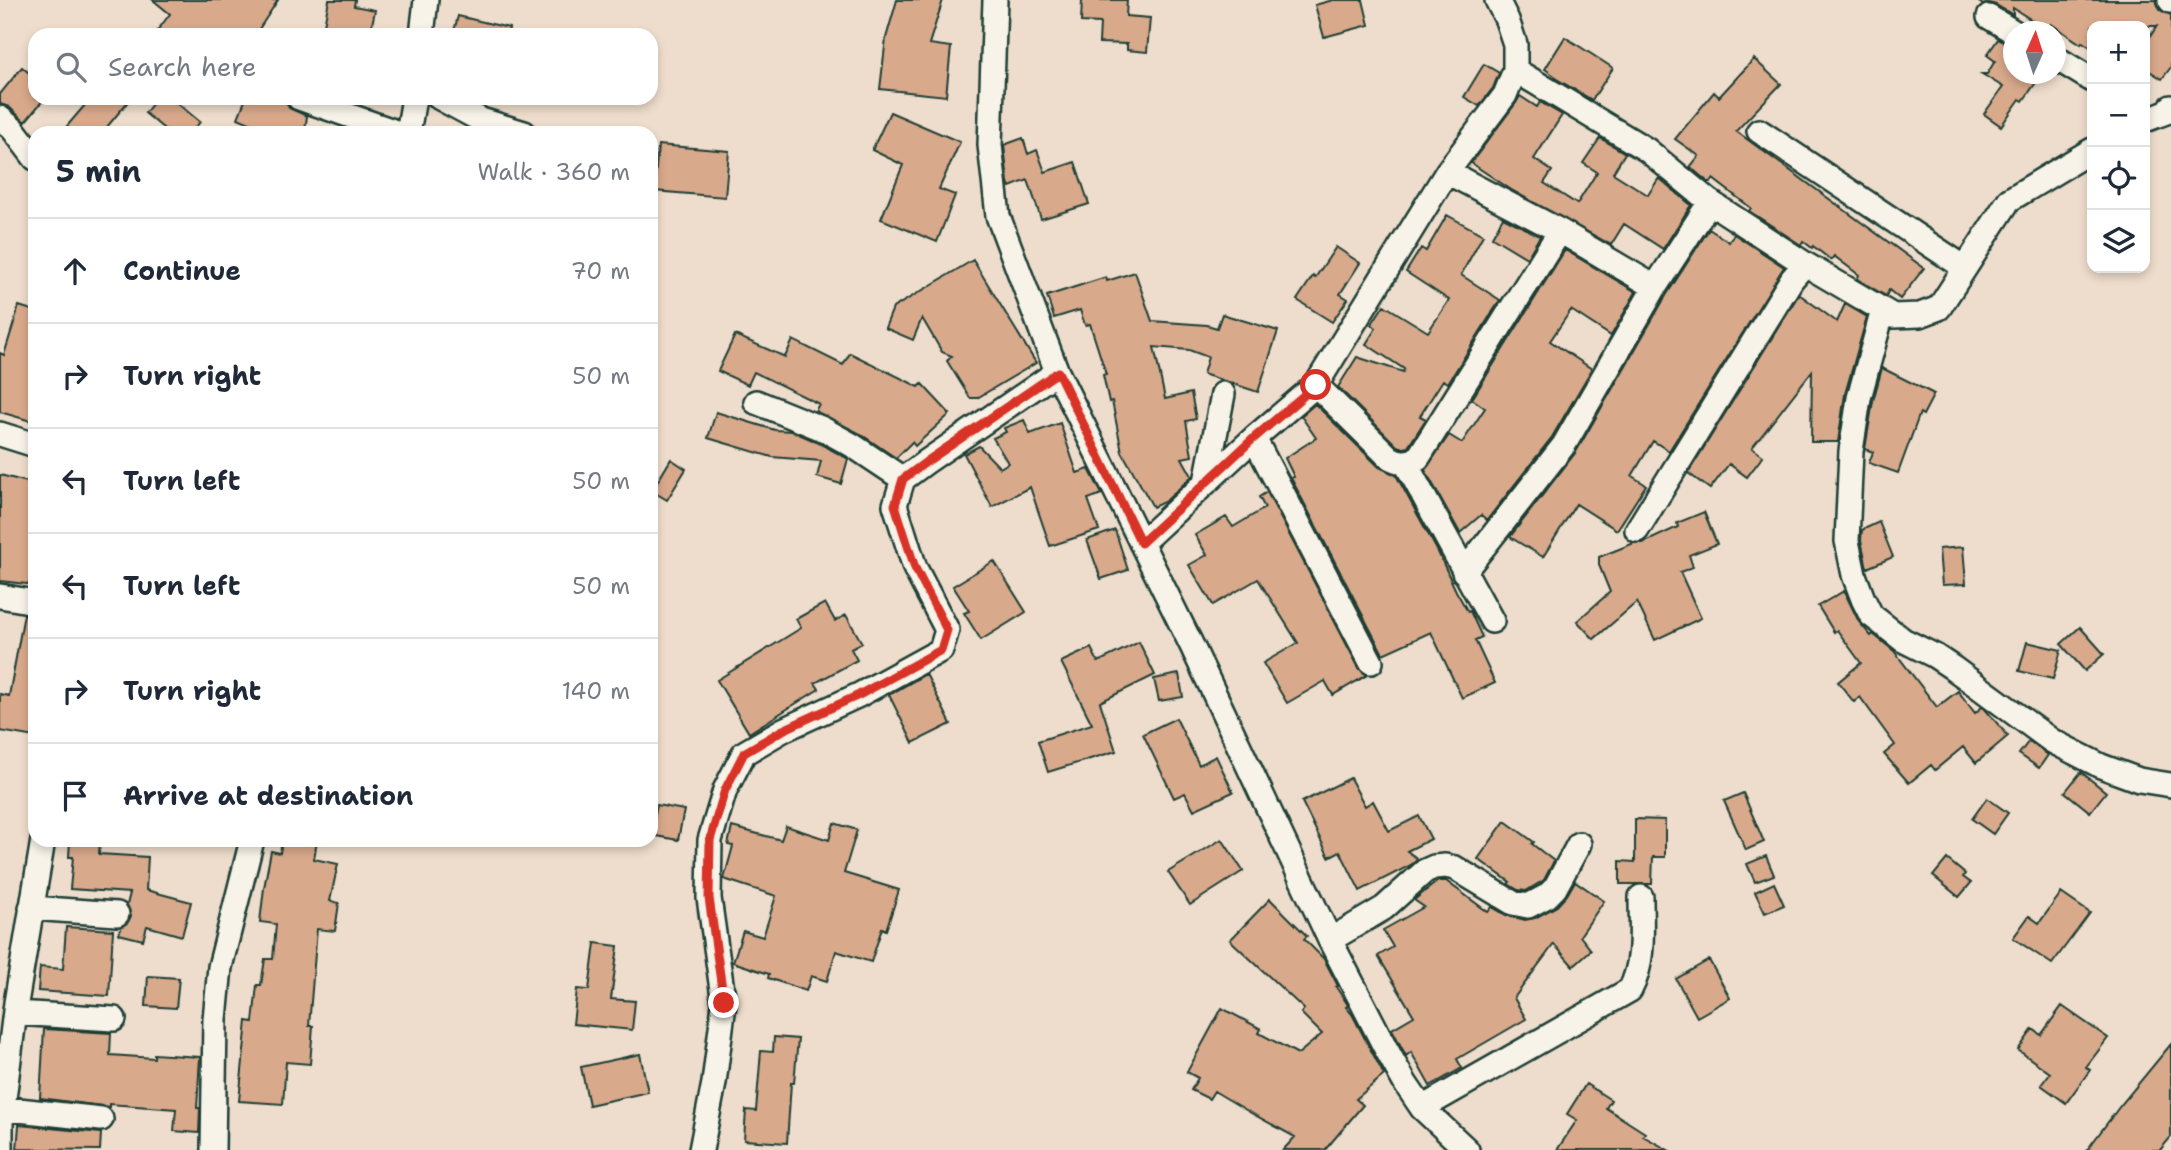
<!DOCTYPE html>
<meta charset="utf-8">
<style>
:root{--surface:#fff;--page:#f2f2f3;--text:#1f2937;--muted:#747a83;--line:#e0e1e3}
body{margin:0;font-family:"Shantell Sans",sans-serif;background:var(--page);color:var(--text)}
.controls{position:absolute;right:21px;top:21px;display:grid;overflow:hidden;border-radius:14px;box-shadow:0 4px 10px #0003}
.controls button{width:63px;height:63px;display:grid;place-items:center;padding:0;border:0;border-bottom:2px solid var(--line);background:var(--surface);color:var(--text);font:35px sans-serif}
.compass{position:absolute;left:2003px;top:21px;width:63px;height:63px;border-radius:50%;background:var(--surface);box-shadow:0 4px 10px #0003;rotate:3deg}
.stop{position:absolute;width:21px;height:21px;margin:-16px;border:5px solid #d93025;border-radius:50%;background:#fff}
.stop.end{background:#d93025;border-color:#fff;box-shadow:0 2px 7px #0008}
.list{margin:0;padding:0;list-style:none}
h2{display:flex;justify-content:space-between;align-items:center;height:91px;margin:0;padding:0 28px;font-size:30px}
h2 small{font-size:23px;font-weight:400;color:var(--muted)}
.list li{display:grid;grid-template-columns:46px 1fr auto;gap:21px;align-items:center;box-sizing:border-box;height:105px;padding:0 28px;border-top:2px solid var(--line)}
.list b{display:block;font-size:26px;white-space:nowrap}
.list em{font-size:23px;font-style:normal;color:var(--muted)}
.icon{flex:none;width:38px;height:38px;fill:none;stroke:currentColor;stroke-width:2;stroke-linecap:round;stroke-linejoin:round}
.map{position:relative;flex:none;width:2171px;height:1150px;overflow:hidden}
.search{position:absolute;background:var(--surface);box-shadow:0 4px 10px #0003;left:28px;top:28px;width:630px;height:77px;display:flex;align-items:center;gap:18px;box-sizing:border-box;padding:0 24px;border-radius:21px;color:var(--muted);font-size:26px}
.panel{position:absolute;background:var(--surface);box-shadow:0 4px 10px #0003;left:28px;top:126px;width:630px;height:721px;border-radius:21px}
.map>svg:first-child{display:block}
.building{fill:#d9a98b;stroke:#1f3d34;stroke-width:2}
.lines{fill:none;stroke-linecap:round;stroke-linejoin:round}
.minor-casing{stroke:#1f3d34;stroke-width:28}
.minor{stroke:#f7f3e8;stroke-width:23}
.route{stroke:#d93025;stroke-width:9}
</style>
<div class="map">
<svg width="2171" height="1150" viewBox="0 0 2171 1150">
<rect width="100%" height="100%" fill="#edc"/>
<filter id="ink" filterUnits="userSpaceOnUse"><feTurbulence type="fractalNoise" baseFrequency=".0143" numOctaves="2"/><feDisplacementMap in="SourceGraphic" scale="14" xChannelSelector="R" yChannelSelector="G"/><feConvolveMatrix kernelMatrix="1 2 1 2 8 2 1 2 1" color-interpolation-filters="sRGB"/></filter>
<g filter="url(#ink)">
<path class="building" d="M153,0H278L255,35H154L170,14Z
M329,0H355L354,6L375,10L370,35H324L328,26L324,25Z
M897,0H943L929,44L951,47L946,96L880,89L886,38Z
M1082,0H1127L1126,16L1150,18L1147,52L1127,50V44L1099,43L1100,23L1081,22Z
M1333,0H1363L1369,25L1324,37L1315,5Z
M1976,0H2156L2160,10L2171,15V67L2162,79L2145,68V44L2157,26H2092V48L2082,42L2081,44L2051,24L2047,30L2013,8V15L1996,5L1989,3L1983,5Z
M458,16L509,28L508,35H453Z
M1565,37L1613,68L1592,100L1555,78L1556,77L1545,69Z
M1998,39L2013,46V74H2042L2023,101L2020,99L2001,126L1984,114L2003,87L1982,74H1987L1995,61L1987,55Z
M1754,59L1781,84L1736,131L1924,268L1900,299L1889,290L1886,296L1857,279L1859,275L1834,256L1831,260L1813,246L1812,248L1803,241L1801,245L1749,211L1751,208L1713,179L1711,182H1708L1690,167L1699,156L1675,139L1714,92L1719,97Z
M1484,64L1499,73L1493,88L1479,106L1464,97Z
M22,67L35,78V98H45L25,122L9,107L0,104V94Z
M1520,96L1537,107L1540,102L1562,115L1534,159L1552,171L1544,183L1577,204L1597,172L1583,163L1600,138L1625,153L1613,173L1648,195L1659,178L1691,205L1663,249L1624,224L1611,245L1513,191L1471,163L1516,103Z
M91,98H131L102,133H61Z
M157,98H171L200,122L191,133H169L145,113Z
M246,98H285L289,108L307,116L305,131L281,128L279,133H273L238,118Z
M890,112L960,142L939,189L955,195L937,242L881,219L903,165L872,150Z
M1023,138L1028,154L1037,150L1045,172L1075,162L1089,204L1041,219L1028,180L1010,187L1008,182L1004,145Z
M658,145L729,151L725,197L654,191Z
M1447,215L1483,235L1461,275L1500,300L1448,383L1443,380L1420,416L1426,419L1408,447L1403,448L1397,446L1338,387L1357,357L1403,372L1404,369L1366,344L1376,328L1371,325L1384,305L1428,332L1449,300L1406,272L1421,248L1426,251Z
M1503,217L1540,236L1527,258L1492,237Z
M1709,229L1729,242L1734,234L1784,267L1669,451L1653,441L1632,476L1646,485L1617,530L1576,504L1543,557L1510,537L1576,452L1667,294Z
M1336,247L1360,263L1340,294L1348,299L1332,322L1297,300L1313,276L1315,278Z
M1565,250L1636,292L1611,336L1571,310L1550,341L1592,369L1552,437L1487,520L1481,515L1460,533L1425,470L1449,435L1462,443L1485,408L1472,399Z
M973,260L1036,363L977,398H970L947,361L952,356L942,352L922,318L913,340L885,328L893,308Z
M1135,272L1152,321L1207,325L1217,328L1222,314L1278,331L1258,392L1203,374L1208,357L1189,350L1154,347L1165,399L1191,393L1196,419L1186,421L1192,456L1182,458L1192,476L1166,501L1153,507L1122,452L1112,401L1109,402L1103,375L1106,374L1090,324L1085,325L1080,310L1054,318L1047,296L1106,277L1107,281Z
M1799,294L1837,322L1845,304L1867,317L1845,394L1838,442H1811L1812,371L1752,448L1763,456L1747,477L1729,464L1710,489L1688,473Z
M19,306L35,311V406L31,421L0,412V353L4,355Z
M735,335L785,357L793,340L843,365L850,353L919,387L922,384L950,414L915,446L912,442L896,458L859,433L815,411L819,404L754,372L748,385L718,371Z
M1882,368L1934,394L1923,415L1920,413L1898,473L1869,463L1873,452L1865,449L1873,401Z
M1315,404L1379,467L1396,475L1438,552L1456,591L1468,612L1470,611L1482,637L1475,640L1495,683L1462,698L1431,632L1383,654L1291,478L1294,477L1285,458L1316,438L1301,416Z
M716,412L775,430L792,431L817,442L845,457L848,459L841,484L817,477L821,461L772,457L708,438Z
M1024,420L1030,434L1060,423L1077,473L1089,469L1102,494L1088,499L1099,530L1050,546L1030,487L992,507L964,454L979,446L1000,468L1008,463L993,438L1006,432L1004,428Z
M671,459L686,469L667,500L652,491Z
M0,475L35,484V585L0,581Z
M1267,492L1359,668L1367,675L1333,695L1325,681L1287,703L1263,663L1298,643L1258,579L1213,605L1189,565L1207,555L1195,535L1226,517L1233,527L1265,508L1259,497Z
M1704,512L1717,544L1689,555L1693,567L1680,572L1701,618L1655,640L1637,602L1594,639L1577,621L1610,592L1599,565V557L1634,543H1643L1678,527L1677,523Z
M1879,522L1893,557L1867,568L1861,540L1862,530Z
M1115,530L1128,570L1101,579L1087,540Z
M1963,547L1966,584L1942,585L1939,549Z
M994,561L1026,612L981,640L964,613L969,611L953,586Z
M1844,591L1859,622L1871,636L1873,634L1894,651L1937,707L1958,691L1975,713L1982,707L1985,709L2008,736L1976,763L1963,747L1935,770L1931,765L1909,783L1884,754L1895,745L1860,697L1854,702L1838,682L1861,663L1837,630L1834,632L1818,606Z
M825,603L835,621L846,615L862,643L851,649L857,660L815,683L819,689L749,733L717,680L801,628L796,619Z
M24,614L35,616V737L0,731V694L9,696Z
M2080,627L2104,654L2085,671L2061,644Z
M1139,642L1155,675L1100,702L1116,751L1048,772L1038,741L1092,724L1061,662L1091,648L1098,662Z
M2027,642L2061,650L2053,679L2019,671Z
M926,674L951,724L913,743L889,695Z
M1179,674L1183,697L1159,701L1154,679Z
M1176,718L1199,765L1216,756L1233,792L1194,810L1185,793L1174,798L1143,734Z
M2029,741L2048,755L2039,768L2019,754Z
M2081,772L2106,792L2090,812L2065,792Z
M1350,778L1365,806L1373,801L1389,831L1419,816L1431,839L1407,851L1418,859L1411,865L1360,891L1340,851L1329,857L1302,802Z
M1743,793L1764,842L1746,850L1724,801Z
M1987,798L2008,813L1993,834L1972,819Z
M657,805L684,810L678,840L651,835Z
M1635,819L1665,820V857H1653L1652,884H1620V861L1635,862Z
M1505,821L1534,842L1532,844L1554,861L1544,880L1526,891L1518,890L1508,884L1510,882L1478,859Z
M834,823L857,830L844,873L899,890L886,930L882,928L871,962L836,951L827,981L811,976L806,991L768,978L769,974L733,962L743,931L763,937L776,896L724,879L733,846L728,845L732,827L781,840L786,826L829,840Z
M1222,839L1243,871L1190,905L1168,872Z
M70,840H100L99,854L148,857L146,890L191,902L182,936L147,926L143,940L119,934L121,927L128,922L131,916L127,905L130,893L70,889L73,857H69Z
M282,840H317L314,859L338,864L330,901L339,903L335,931L317,929L309,1026H313L310,1064L286,1062L283,1104L239,1101L247,1021L253,1022L257,985H261L265,959H273L276,924L260,922L264,888L271,851L280,853Z
M1766,856L1774,875L1755,882L1747,864Z
M1947,859L1965,874L1963,877L1971,883L1959,897L1933,876Z
M1438,881H1446L1488,912L1492,907L1506,915L1525,920L1535,918L1557,906L1567,895L1575,881L1604,901L1580,936L1591,950L1573,966L1554,944L1514,998L1526,1019L1457,1059L1462,1068L1430,1086L1411,1052L1406,1056L1392,1029L1414,1016L1378,956L1393,947L1383,930L1424,907L1414,900Z
M1774,883L1784,905L1765,913L1755,892Z
M2061,893L2090,913L2052,964L2013,938L2029,916L2039,923Z
M1270,899L1307,936L1304,939L1324,959L1338,986L1336,987L1348,1005L1346,1007L1352,1014L1384,1075L1356,1099L1363,1105L1325,1150H1283L1295,1137L1251,1113L1214,1091L1209,1099L1191,1090L1198,1078L1187,1072L1222,1008L1261,1029L1259,1033L1298,1054L1322,1034L1301,1013L1304,1009L1230,940Z
M66,927L113,930L109,996L38,991L40,967L63,969Z
M595,943L618,946L611,999L635,1001L632,1030L573,1024L577,989L589,990Z
M1709,960L1730,998L1697,1017L1676,979Z
M148,976L179,978L176,1008L146,1006Z
M2062,1006L2108,1038L2086,1067L2090,1070L2066,1103L2041,1085L2050,1073L2018,1050L2033,1029L2041,1035Z
M44,1029L111,1033L110,1055L154,1058V1054L200,1057L197,1108H200L199,1133L174,1131L176,1109L109,1104V1107L40,1098Z
M774,1037L798,1039L794,1083H791L787,1143L744,1140L746,1110L756,1111L761,1051L773,1052Z
M2171,1044V1137L2160,1150H2087L2120,1106Z
M640,1054L648,1092L589,1105L581,1067Z
M1586,1084L1611,1100L1606,1108L1645,1133L1643,1136L1668,1150H1557L1577,1120L1567,1114Z
M19,1125L101,1133L100,1150L17,1149Z"/>
<g class="lines">
<defs>
<path id="minor" d="M995,0L990,145L998,216L1057,372L1192,646L1330,940L1385,1047L1405,1083L1422,1108L1467,1150
M2170,0L2171,1
M1989,17L2014,32
M422,35L426,0
M2056,58L2092,80
M1515,70L1647,150L1710,202L1805,264L1893,316L1920,315L1939,308L2009,200L2092,150
M299,98L399,133
M440,98L481,120L524,133
M0,118L13,129L35,158
M2145,120L2169,111L2171,107
M1759,131L1965,268
M408,133L414,98
M1447,172L1560,231L1655,287
M1883,310L1859,398L1851,451L1847,541L1854,575L1863,599L1871,615L1903,640L1935,656L1953,668L2052,741L2101,766L2139,780L2171,785
M1316,385L1389,457C1399,463 1407,464 1418,458L1560,231
M756,402L823,429L852,445L903,479
M0,434L35,445
M1254,438L1371,662
M1405,462L1492,621
M1206,482L1223,394
M1637,530L1792,279L1805,264
M1141,543L1254,438L1316,385L1447,172L1505,95L1515,70V44L1507,20L1497,0
M1464,572L1564,445L1655,287L1710,202
M0,596L35,602
M31,908L117,914
M1330,940L1384,908L1425,871L1434,867L1445,866L1455,868L1513,903L1528,906L1547,896L1555,888L1579,844
M15,1013L114,1019
M0,1108L101,1119
M1422,1108L1630,990C1645,962 1641,928 1641,897
M1,1150V1123L16,1003L43,840
M213,1150L215,1019L220,967L252,840
M701,1150L714,1083L724,1004L709,898L710,840L725,790L744,753L783,730L859,695L941,650L947,630L915,568L895,505L903,479L926,462L1057,372"/>
</defs>
<use href="#minor" class="minor-casing"/>
<use href="#minor" class="minor"/>
</g>
</g>
<g class="lines" filter="url(#ink)">
<path class="route" d="M724,1003L709,898L710,840L725,790L744,753L783,730L859,695L941,650L947,630L915,568L895,505L903,479L926,462L1058,372L1141,543L1254,438L1316,385"/>
</g>
</svg>
<div class="controls">
<button>+</button>
<button>−</button>
<button><svg class="icon" aria-label="locate" viewBox="0 0 24 24"><circle cx="12" cy="12" r="6"/><path d="M12 2v4M12 18v4M2 12h4M18 12h4"/></svg></button>
<button><svg class="icon" aria-label="layers" viewBox="0 0 24 24"><path d="M12 4l9 5-9 5-9-5zM3 14l9 5 9-5"/></svg></button>
</div>
<svg class="compass" viewBox="-18 -18 36 36"><path d="M0-13l5 13h-10z" fill="#e53935"/><path d="M0 13l5-13h-10z" fill="#747a83"/></svg>
<div class="stop" style="left:1316px;top:385px"></div>
<div class="stop end" style="left:724px;top:1003px"></div>
<div class="search"><svg class="icon" aria-label="search" viewBox="0 0 24 24"><circle cx="10" cy="10" r="6"/><path d="M15 15l6 6"/></svg>Search here</div>
<section class="panel">
<h2>5 min<small>Walk · 360 m</small></h2>
<ul class="list">
<li><svg class="icon" aria-label="ahead" viewBox="0 0 24 24"><path d="M12 20V5M6 11l6-6 6 6"/></svg><div><b>Continue</b></div><em>70 m</em></li>
<li><svg class="icon" aria-label="right" viewBox="0 0 24 24"><path d="M7 20v-9h11M14 6l5 5-5 5"/></svg><div><b>Turn right</b></div><em>50 m</em></li>
<li><svg class="icon" aria-label="left" viewBox="0 0 24 24"><path d="M17 20v-9H6M10 6l-5 5 5 5"/></svg><div><b>Turn left</b></div><em>50 m</em></li>
<li><svg class="icon" aria-label="left" viewBox="0 0 24 24"><path d="M17 20v-9H6M10 6l-5 5 5 5"/></svg><div><b>Turn left</b></div><em>50 m</em></li>
<li><svg class="icon" aria-label="right" viewBox="0 0 24 24"><path d="M7 20v-9h11M14 6l5 5-5 5"/></svg><div><b>Turn right</b></div><em>140 m</em></li>
<li><svg class="icon" aria-label="arrive" viewBox="0 0 24 24"><path d="M6 21V4h12l-3 4 3 4H6"/></svg><div><b>Arrive at destination</b></div></li>
</ul>
</section>
</div>
